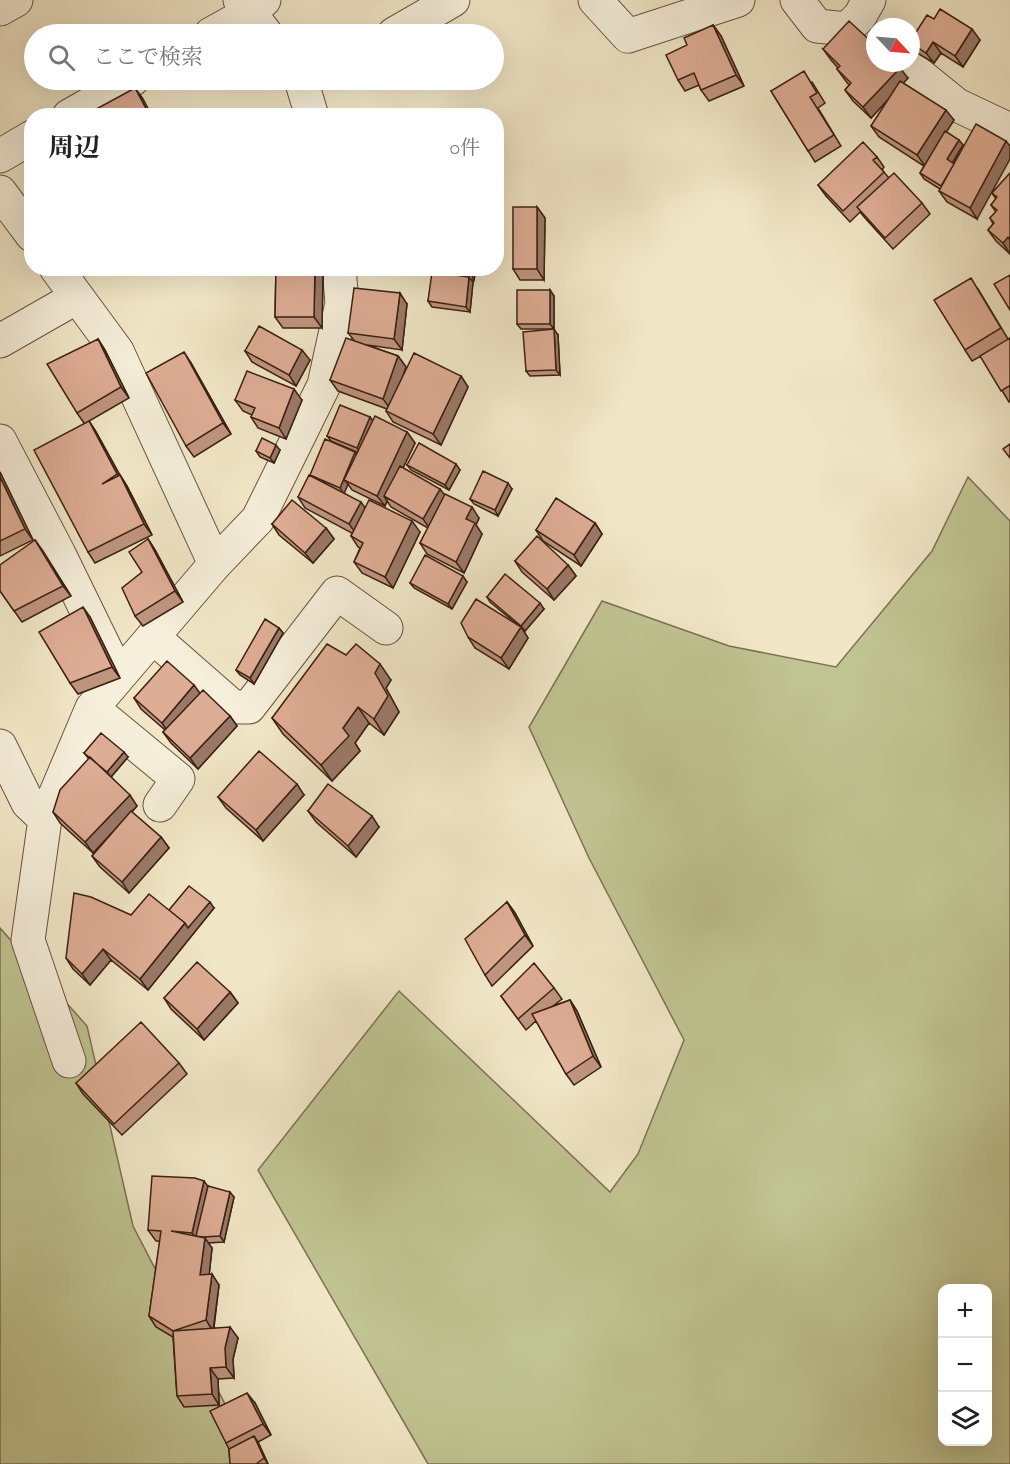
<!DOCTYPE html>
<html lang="ja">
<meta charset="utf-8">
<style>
:root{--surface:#fff;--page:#f6f6f6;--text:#222;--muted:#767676;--line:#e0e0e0}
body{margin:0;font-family:"Sorts Mill Goudy","Noto Serif JP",serif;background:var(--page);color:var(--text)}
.controls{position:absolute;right:18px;bottom:18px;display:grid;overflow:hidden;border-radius:12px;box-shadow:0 6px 24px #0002}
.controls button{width:54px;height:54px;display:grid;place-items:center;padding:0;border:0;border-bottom:2px solid var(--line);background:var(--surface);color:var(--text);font:30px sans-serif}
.compass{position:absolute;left:866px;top:18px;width:54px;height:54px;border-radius:50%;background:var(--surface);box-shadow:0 6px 24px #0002;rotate:116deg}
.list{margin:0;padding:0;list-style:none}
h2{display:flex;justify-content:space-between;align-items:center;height:78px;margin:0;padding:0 24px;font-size:26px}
h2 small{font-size:20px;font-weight:400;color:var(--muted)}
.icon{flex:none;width:33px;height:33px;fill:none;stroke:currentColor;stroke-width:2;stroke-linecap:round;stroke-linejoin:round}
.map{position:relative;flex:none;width:1010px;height:1464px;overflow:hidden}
.search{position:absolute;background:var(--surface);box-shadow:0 6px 24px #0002;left:24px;top:24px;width:480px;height:66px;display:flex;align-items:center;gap:15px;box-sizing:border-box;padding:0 21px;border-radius:33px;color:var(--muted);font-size:22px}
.panel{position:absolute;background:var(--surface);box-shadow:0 6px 24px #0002;left:24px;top:108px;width:480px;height:168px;border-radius:24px}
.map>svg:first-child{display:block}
.green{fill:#c0c492;stroke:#7d7252;stroke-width:1.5;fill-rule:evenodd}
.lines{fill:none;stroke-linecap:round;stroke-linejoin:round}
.minor-casing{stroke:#68523f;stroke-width:35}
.minor{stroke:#f6efdb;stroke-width:33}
.wall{fill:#bf9580;stroke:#3a2012;stroke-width:1.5}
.shaded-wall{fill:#9b7968;stroke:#3a2012;stroke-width:1.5}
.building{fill:#dead95;stroke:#3a2012;stroke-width:1.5}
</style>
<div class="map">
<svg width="1010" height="1464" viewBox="0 0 1010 1464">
<rect width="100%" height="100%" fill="#f1e7c7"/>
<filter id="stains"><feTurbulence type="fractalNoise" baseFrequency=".00333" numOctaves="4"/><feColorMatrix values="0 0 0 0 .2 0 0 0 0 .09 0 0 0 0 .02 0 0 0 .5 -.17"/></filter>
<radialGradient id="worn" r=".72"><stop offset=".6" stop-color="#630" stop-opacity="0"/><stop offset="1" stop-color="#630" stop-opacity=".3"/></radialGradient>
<path class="green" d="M968,477L1010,521V1464H428L258,1170L399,991L610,1192L638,1154L684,1040L589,858L529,727L602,601L729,646L836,667L932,551ZM942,1288H988V1442H942Z
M0,928L87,1026L133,1226L256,1464H0Z"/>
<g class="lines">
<defs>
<path id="minor" d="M240,0L266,34
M595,0L628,36L738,0
M797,0L817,26L847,29L860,16L869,0
M0,9L16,0
M211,34L249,13L264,0
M394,34L453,0
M905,63L957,105L1010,130
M301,80L312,116
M69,116L132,80
M0,156L32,137
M0,192L32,235
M56,268L117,351L215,564
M0,341L77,297
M0,441L59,554L118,675
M153,637L233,707H249L337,593L386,628
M92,708L178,779L160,805
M0,746L28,803L45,819
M69,1061L28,940L45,819L92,708L215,564L258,519L324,385L342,303L339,268"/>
</defs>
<use href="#minor" class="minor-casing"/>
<use href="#minor" class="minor"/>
</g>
<path class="wall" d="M934,19L980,40L963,67L941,53L934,63L917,53L911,44V40Z
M713,25L721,36L744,86L709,101L701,90L699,85L685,91L678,80L687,45Z
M823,49L908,78L903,83L954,120L946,132L963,145L953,163L977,219L947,202L939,191L940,189L924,179L920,173L924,166L879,137L871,126L889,99L871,118L853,101L845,90L849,85L845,80L837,69L838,68L831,60Z
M812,82L825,103L818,108L841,146L815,162L771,91Z
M877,157L884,167L882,170L889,178L922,203L930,214L893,249L865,218L860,212L850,222L826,196L818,185Z
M1010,173V254L996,241L988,230L993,224L990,218L996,212L991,205L996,199L992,193Z
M537,207L545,218L544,280H520L513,269Z
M276,268H318L323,275L322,328H283L275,317Z
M476,268L474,280H471L473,282L470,312L432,307L428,301L434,272L432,269Z
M978,289L1008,339L1010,338V401L1009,402L981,356L972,361L965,350Z
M550,290L554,296V329H521L517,324Z
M407,304L402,350L367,345L398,356L406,367L404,374L461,376L468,387L441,445L393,422L386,411L387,409L338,391L330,380L354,340L348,333Z
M558,335L560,375L530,376L526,371Z
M98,339L105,350L129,398L89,421L96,432L120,475L127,486L152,535L95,563L88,552L84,423L77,413Z
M245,351L310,360L296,386L252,362Z
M191,363L231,434L194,457L186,446Z
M235,400H302L286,439L258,428L251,417L252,415L243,411Z
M370,417L373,421L407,432L415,443L403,468L479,518L476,525L482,534L464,573L427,554L420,543L428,528L391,507L387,501L385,506L352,490L348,484L344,493L365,508L420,532L393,588L362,573L354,562L360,548L358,547L351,536L352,533L305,508L298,497L355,452L356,455L357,452L331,441L327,436Z
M280,450L274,463L260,457L256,451Z
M407,465L460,470L449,490L411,470Z
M0,472L33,540L0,556Z
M512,489L498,516L474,504L470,499Z
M595,523L602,534L581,566L543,541L536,530Z
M272,524L326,528L334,539L313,563L279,535Z
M148,539L155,550L183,602L143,626L135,616Z
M35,540L71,596L22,622L0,591Z
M515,561L568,565L576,576L554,600L522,572Z
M467,582L452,609L414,588L410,583Z
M487,597L544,609L525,631L522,628L528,638L509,669L475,648L468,637L518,625L490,602Z
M90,617L120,678L78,694L70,683Z
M279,628L283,633L254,684L240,675L236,670Z
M346,655L391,680L386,688L399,712L384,735L369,723L355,743L360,751L332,781L283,734L272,718Z
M200,693L230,716L237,726L198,769L171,743L163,732L165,730L141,709L134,698Z
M84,753L128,757L111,777L137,806L132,812L161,837L169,848L129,893L100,867L92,856L120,824L93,853L60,823L53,812L89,759Z
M304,795L263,841L226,808L218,797Z
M308,811L379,827L356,857L316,822Z
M507,902L515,913L533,946L492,986L485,975Z
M214,908L148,990L111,960L90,985L73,969L66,958L131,915L169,910Z
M554,988L562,999L553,1006L570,1000L577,1011L601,1067L574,1085L566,1074L536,1021L526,1030L501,996Z
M230,992L238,1003L204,1040L171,1009L164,998Z
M179,1063L187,1074L122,1135L83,1094L76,1083Z
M208,1186L234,1197L224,1242L208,1243L212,1248L209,1275L219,1285L214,1328L238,1338L233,1359L234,1378L218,1379L219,1405L184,1407L177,1396L173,1337L156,1327L149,1316L160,1241H156L148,1230Z
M255,1403L271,1435L258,1442L268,1464H230L229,1449L226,1443Z"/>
<path class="shaded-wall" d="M713,25L721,36L744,86L736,75Z
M972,29L980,40L963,67L955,56Z
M933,42L941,53L934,63L926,53Z
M900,68L908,78L871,118L863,107Z
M135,88L143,99L152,116H150Z
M946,110L954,120L925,166L917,155Z
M959,140L963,145L951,165L947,159Z
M1006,141L1010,146V159L977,219L970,208Z
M537,207L545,218L544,280L537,269Z
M1008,237L1010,240V254L1003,243Z
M315,268H318L323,275L322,328L314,317Z
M471,268H476L474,280L471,274Z
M469,277L473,282L470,312L466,307Z
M550,290L554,296V329L550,324Z
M400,293L407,304L402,350L394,339Z
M554,329L558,335L560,375L556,370Z
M98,339L105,350L129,398L121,387Z
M302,350L310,360L296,386L289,375Z
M184,352L191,363L231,434L223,423Z
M398,356L406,367L391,410L383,399Z
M461,376L468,387L441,445L433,434Z
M294,389L302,400L286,439L279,428Z
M370,417L374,423L361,454L357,448Z
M89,421L96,432L123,481L120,475L127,486L152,535L144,524L125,485L117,474Z
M407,432L415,443L388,499L384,496L387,501L385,506L377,496Z
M276,445L280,450L274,463L270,458Z
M355,452L359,458L344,480L348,484L344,494L340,488Z
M456,464L460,470L449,490L445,485Z
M0,472L33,540L25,529L0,477Z
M508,483L512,489L498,516L495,510Z
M440,489L448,499L431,530L423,519Z
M361,502L368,512L357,535L349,524Z
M472,507L479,518L476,525L482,534L464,573L456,562L466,519Z
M412,521L420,532L393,588L385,577Z
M595,523L602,534L581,566L574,555Z
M326,528L334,539L313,563L305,553Z
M148,539L155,550L183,602L175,591Z
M35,540L43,551L71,596L63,586Z
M568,565L576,576L554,600L547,589Z
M463,576L467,582L452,609L448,604Z
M540,603L544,609L525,631L521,626Z
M83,607L90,617L120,678L112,667Z
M521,627L528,638L509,669L501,658Z
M279,628L283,633L254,684L250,678Z
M380,664L391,680L386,688L399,712L384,735L374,719L375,673Z
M194,685L202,696L169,734L162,723Z
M358,707L369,723L355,743L360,751L332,781L321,765L343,728Z
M230,716L237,726L198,769L190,758Z
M124,752L128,757L111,777L107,772Z
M297,784L304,795L263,841L256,830Z
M130,795L137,806L93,853L85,842Z
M372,816L379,827L356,857L348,846Z
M161,837L169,848L129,893L122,882Z
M210,902L214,908L148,990L140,979L185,923Z
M507,902L515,913L533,946L525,935Z
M103,949L111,960L90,985L82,974Z
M230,992L238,1003L204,1040L197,1029Z
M570,1000L577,1011L601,1067L593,1056Z
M204,1181L212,1192L196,1238L192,1233Z
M230,1192L234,1197L224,1242L220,1236Z
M205,1238L212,1248L208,1286L200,1275Z
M212,1274L219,1285L213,1331L206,1320Z
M230,1327L238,1338L233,1359L234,1378L226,1367L225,1348Z
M210,1368L218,1379L219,1405L212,1394Z
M247,1393L255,1403L271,1435L263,1424Z
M254,1436L258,1442L268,1464L264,1458Z"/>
<path class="building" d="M940,9L972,29L955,56L933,42L926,53L911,43V40L927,15L934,19Z
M849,21L875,45V63H895L900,68L863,107L845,90L851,83L837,69L840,66L823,49Z
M713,25L736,75L701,90L694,73L678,80L666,55L687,45L684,38Z
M804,71L817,93L810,97L834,135L808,151L771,91Z
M900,81L946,110L917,155L871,126Z
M135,88L150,116H88L87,114Z
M976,124L1006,141L970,208L939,191Z
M945,131L959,140L947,159L954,164L941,186L920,173Z
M863,142L877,157L873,160L884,172L843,211L818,185Z
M894,173L922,203L885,238L857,207Z
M1010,173V239L1008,237L1003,243L988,230L994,223L990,218L997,210L991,205L997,197L992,193Z
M513,207H537V269H513Z
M276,268H315L314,317H275Z
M432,268H471V274Z
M432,272L469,277L466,307L428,301Z
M1010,275V310L994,284Z
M971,278L1001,328L965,350L934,300Z
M354,288L400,293L394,339L348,333Z
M517,290H550V324H517Z
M259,326L302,350L289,375L245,351Z
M554,329L556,370L526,371L523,332Z
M346,338L398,356L383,399L330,380Z
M1010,338V388L1009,386L1001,391L980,356Z
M98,339L121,387L77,413L47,364Z
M184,352L223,423L186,446L146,373Z
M414,353L461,376L433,434L386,411Z
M247,371L294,389L279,428L251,417L255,408L235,400Z
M340,405L370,417L357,448L327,436Z
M375,416L407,432L377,496L344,480Z
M89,421L117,474L102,484L120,475L144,524L88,552L34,450Z
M262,438L276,445L270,458L256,451Z
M325,439L355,452L340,488L310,475Z
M419,443L456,464L445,485L407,465Z
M1010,444V458L1003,449Z
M400,466L440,489L423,519L384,496Z
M483,471L508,483L495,510L470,499Z
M309,475L361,502L349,524L298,497Z
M0,477L25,529L0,541Z
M445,494L472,507L466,519L475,523L456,562L420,543Z
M556,498L595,523L574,555L536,530Z
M292,500L326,528L305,553L272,524Z
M369,500L412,521L385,577L354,562L363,543L351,536Z
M537,536L568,565L547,589L515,561Z
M148,539L175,591L135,616L122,588L142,572L129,552Z
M35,540L63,586L14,611L0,591V565Z
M425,555L463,576L448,604L410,583Z
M505,574L540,603L521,626L487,597Z
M476,599L521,627L501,658L468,637L461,623Z
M83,607L112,667L70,683L39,632Z
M265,619L279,628L250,678L236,670Z
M327,644L346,655L356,644L380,664L375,673L388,696L374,719L358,707L343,728L349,736L321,765L272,718Z
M167,661L194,685L162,723L134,698Z
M203,690L230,716L190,758L163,732Z
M101,733L124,752L107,772L84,753Z
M259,751L297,784L256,830L218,797Z
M90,757L130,795L85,842L53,812L60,790Z
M328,784L372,816L348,846L308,811Z
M131,811L161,837L122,882L92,856Z
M189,886L210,902L188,928L185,923L169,910Z
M74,893L91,897L131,915L149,894L185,923L140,979L103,949L82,974L66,958Z
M507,902L525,935L485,975L465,939Z
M197,962L230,992L197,1029L164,998Z
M534,963L554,988L518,1019L501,996Z
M570,1000L593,1056L566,1074L532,1014Z
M141,1022L179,1063L114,1124L76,1083Z
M152,1176L195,1178L204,1181L192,1233L171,1231L205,1238L200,1275L212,1274L206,1320L173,1331L149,1316L161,1231L148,1230Z
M208,1186L230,1192L220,1236L203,1237L196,1236Z
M230,1327L225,1348L226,1367L210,1368L212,1394L177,1396L173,1331Z
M247,1393L263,1424L226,1443L210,1411Z
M254,1436L264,1458L256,1464H230L229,1449Z"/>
<rect width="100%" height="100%" filter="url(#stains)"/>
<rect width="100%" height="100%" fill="url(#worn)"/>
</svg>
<div class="controls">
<button>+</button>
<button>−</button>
<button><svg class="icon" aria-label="layers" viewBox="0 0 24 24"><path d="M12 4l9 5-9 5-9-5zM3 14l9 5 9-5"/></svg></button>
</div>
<svg class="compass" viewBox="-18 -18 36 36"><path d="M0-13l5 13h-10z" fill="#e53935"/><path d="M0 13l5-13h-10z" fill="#767676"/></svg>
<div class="search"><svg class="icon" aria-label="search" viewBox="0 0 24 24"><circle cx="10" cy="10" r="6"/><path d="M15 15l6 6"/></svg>ここで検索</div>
<section class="panel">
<h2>周辺<small>0件</small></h2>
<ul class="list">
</ul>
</section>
</div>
